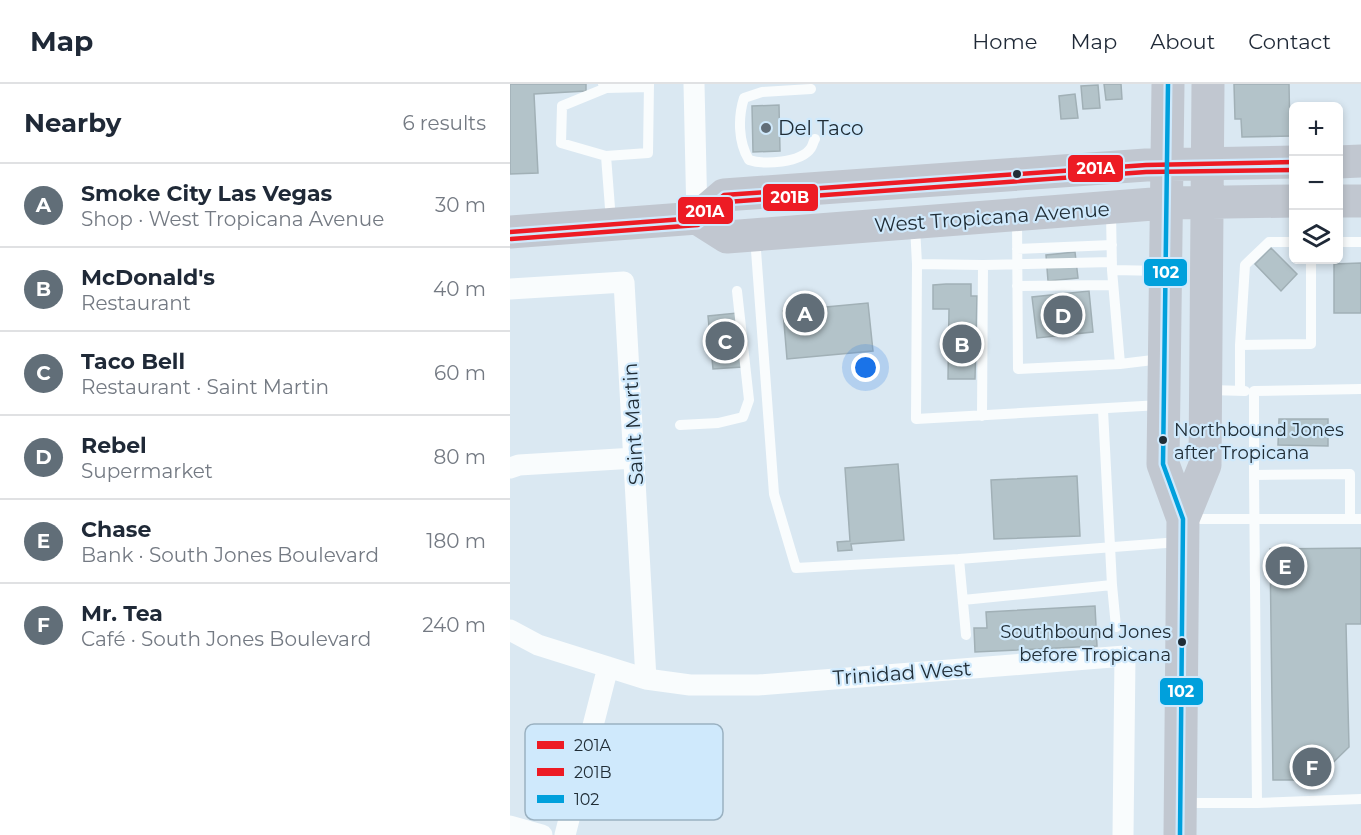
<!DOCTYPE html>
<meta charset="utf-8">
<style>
:root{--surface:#fff;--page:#f6f6f7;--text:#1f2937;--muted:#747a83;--line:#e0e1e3;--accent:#616e78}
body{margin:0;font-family:Montserrat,sans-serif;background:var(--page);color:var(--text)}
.controls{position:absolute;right:18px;top:18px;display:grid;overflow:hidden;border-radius:9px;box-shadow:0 3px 9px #0003}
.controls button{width:54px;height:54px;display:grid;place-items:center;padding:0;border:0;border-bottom:2px solid var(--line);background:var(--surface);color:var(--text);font:30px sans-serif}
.you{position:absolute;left:356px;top:284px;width:21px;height:21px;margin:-15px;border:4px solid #fff;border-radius:50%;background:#1a73e8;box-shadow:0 0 0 9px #1a73e833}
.badge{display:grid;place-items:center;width:39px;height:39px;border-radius:50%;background:var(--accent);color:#fff;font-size:20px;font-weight:700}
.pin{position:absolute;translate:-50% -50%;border:3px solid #fff;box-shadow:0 2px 6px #0006}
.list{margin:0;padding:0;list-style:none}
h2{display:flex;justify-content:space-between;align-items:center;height:78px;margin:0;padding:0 24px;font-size:26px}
h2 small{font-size:20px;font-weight:400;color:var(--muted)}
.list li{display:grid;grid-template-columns:39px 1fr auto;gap:18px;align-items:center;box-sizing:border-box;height:84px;padding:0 24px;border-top:2px solid var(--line)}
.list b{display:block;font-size:22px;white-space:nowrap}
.list p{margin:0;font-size:20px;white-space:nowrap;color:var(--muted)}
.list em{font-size:20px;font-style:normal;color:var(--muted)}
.icon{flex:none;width:33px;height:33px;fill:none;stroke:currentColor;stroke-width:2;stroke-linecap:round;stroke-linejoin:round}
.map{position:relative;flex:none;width:851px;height:751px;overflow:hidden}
header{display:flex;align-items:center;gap:36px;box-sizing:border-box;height:84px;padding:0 30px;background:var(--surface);border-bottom:2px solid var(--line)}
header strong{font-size:28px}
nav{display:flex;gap:33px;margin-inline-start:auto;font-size:21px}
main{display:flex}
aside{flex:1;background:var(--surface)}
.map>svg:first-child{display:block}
.building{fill:#b3c3c9;stroke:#a1b0b6;stroke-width:1.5}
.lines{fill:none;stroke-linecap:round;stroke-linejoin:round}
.service{stroke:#f9fcfd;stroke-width:10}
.minor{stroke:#f9fcfd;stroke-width:21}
.primary{stroke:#c1c7d0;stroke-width:33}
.bus-1-casing{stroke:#cfe9fc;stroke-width:9}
.bus-2-casing{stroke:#cfe9fc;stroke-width:9}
.bus-3-casing{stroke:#cfe9fc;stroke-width:9}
.bus-1{stroke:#ed1b24;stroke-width:4.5}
.bus-2{stroke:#ed1b24;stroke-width:4.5}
.bus-3{stroke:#00a0dc;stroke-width:4.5}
.poi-dot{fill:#616e78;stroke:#cfe9fc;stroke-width:2}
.bus-dot{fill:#202d36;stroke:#cfe9fc;stroke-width:2}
.labels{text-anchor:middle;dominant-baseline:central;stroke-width:4.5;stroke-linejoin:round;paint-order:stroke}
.bus-label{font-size:18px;fill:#202d36;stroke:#cfe9fc;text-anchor:start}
.poi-label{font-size:20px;fill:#202d36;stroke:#cfe9fc;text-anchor:start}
.street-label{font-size:20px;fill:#202d36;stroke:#cfe9fc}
.key{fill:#cfe9fc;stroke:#9ab1c1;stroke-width:1.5}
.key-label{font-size:16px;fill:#202d36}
.line-badge{stroke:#cfe9fc;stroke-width:2}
.badge-label{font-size:16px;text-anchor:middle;font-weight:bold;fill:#fff}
</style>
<header>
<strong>Map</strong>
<nav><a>Home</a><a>Map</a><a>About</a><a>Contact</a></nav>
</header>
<main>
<aside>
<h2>Nearby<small>6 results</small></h2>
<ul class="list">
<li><span class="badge">A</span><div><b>Smoke City Las Vegas</b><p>Shop · West Tropicana Avenue</p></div><em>30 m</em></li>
<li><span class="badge">B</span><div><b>McDonald's</b><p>Restaurant</p></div><em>40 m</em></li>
<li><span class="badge">C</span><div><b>Taco Bell</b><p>Restaurant · Saint Martin</p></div><em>60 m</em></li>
<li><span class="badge">D</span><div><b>Rebel</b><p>Supermarket</p></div><em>80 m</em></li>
<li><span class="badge">E</span><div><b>Chase</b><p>Bank · South Jones Boulevard</p></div><em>180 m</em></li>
<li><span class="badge">F</span><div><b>Mr. Tea</b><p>Café · South Jones Boulevard</p></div><em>240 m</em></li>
</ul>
</aside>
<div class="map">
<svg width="851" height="751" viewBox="0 0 851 751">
<rect width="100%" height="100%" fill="#dae8f2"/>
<path class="building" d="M0,0H76V7L24,10L28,89L0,90Z
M594,0H611L612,15L596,16Z
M724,0H779L780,52L732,53L731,35H725Z
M588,1L590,24L573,25L571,2Z
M565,10L568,34L551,35L549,12Z
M269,21L270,67L243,68L242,22Z
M761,164L787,190L771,207L745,180Z
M565,168L568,194L538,197L536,171Z
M851,179V229H824V180Z
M436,200H461V212H467L465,295H438L439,225H423V201Z
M579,207L583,248L527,254L522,213Z
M358,219L363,267L277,275L273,227Z
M227,229L232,283L203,285L198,232Z
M769,335H818V362L768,361Z
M388,380L394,456L341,460L342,466L328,467L327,458L340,457L335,384Z
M567,392L570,452L484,455L481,396Z
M851,464V540H836L839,663L805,696H763L760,465Z
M585,522L587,562L465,568L464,544H477L476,528Z"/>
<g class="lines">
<path class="service" d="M93,0L96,4L139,3
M96,4L52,22L51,59L96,72
M301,5L252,8L234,14C228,33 228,58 239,76C254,81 291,79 301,64C303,61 303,58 305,55
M601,128L602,186L610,280
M507,135L508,285L610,280L651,275
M101,137L96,72L138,69L139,0
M405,142L407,180L406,335L650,321
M245,153L264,410L286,484L449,475
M828,158H851
M507,165L602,161
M407,180L473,181L602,178
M602,186L653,187
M507,202L603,201
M730,261L735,181L759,158H784
M700,306L735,307
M730,307V261L801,260V176
M472,332L473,181
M170,341L208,339L233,333L239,316L227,207
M744,391L747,719L851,715
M677,435H851
M840,435V390L744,391V307L851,305
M602,501L606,543
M453,516L602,501L593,326
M456,551L449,475L669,458
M672,719H747"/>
<path class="minor" d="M184,0L187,134
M0,205L114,198L136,595
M0,384L9,381L125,374
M0,546L28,561L136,595L180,601H248L615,572L613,751
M0,742L32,751
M55,751L98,583"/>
<path class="primary" d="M658,0L653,380L673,435L670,751
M828,78L851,77
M828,117H851
M187,134L217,153L656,119L784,117
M0,148L187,134L214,111L636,81L784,78
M673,435L695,381L698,0"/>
<defs>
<path id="bus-1" d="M0,148L187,134L214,111L636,81L784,78"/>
<path id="bus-2" d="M1,155L188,141L217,118L636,88L784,86"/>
<path id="bus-3" d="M658,0L653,380L673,435L670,751"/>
</defs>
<use href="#bus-1" class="bus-1-casing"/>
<use href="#bus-2" class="bus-2-casing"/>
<use href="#bus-3" class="bus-3-casing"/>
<use href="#bus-1" class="bus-1"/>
<use href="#bus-2" class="bus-2"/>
<use href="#bus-3" class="bus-3"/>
</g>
<circle class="poi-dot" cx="256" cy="44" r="6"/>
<g class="bus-dot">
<circle cx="507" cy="90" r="5"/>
<circle cx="653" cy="356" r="5"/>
<circle cx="672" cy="558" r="5"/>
</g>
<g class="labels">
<g class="bus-label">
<text x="664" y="346">Northbound Jones<tspan x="664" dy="23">after Tropicana</tspan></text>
<text x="661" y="548" text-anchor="end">Southbound Jones<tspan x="661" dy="23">before Tropicana</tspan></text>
</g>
<g class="poi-label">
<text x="268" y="44">Del Taco</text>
</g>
<g class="street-label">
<text transform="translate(482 133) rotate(-4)">West Tropicana Avenue</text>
<text transform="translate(123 340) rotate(-93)">Saint Martin</text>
<text transform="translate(392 589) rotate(-4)">Trinidad West</text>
</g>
</g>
<rect x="15" y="640" width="198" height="96" rx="9" class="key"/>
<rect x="27" y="657" width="27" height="8" fill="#ed1b24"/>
<rect x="27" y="684" width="27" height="8" fill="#ed1b24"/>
<rect x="27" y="711" width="27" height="8" fill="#00a0dc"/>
<g class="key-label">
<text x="64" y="667">201A</text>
<text x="64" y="694">201B</text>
<text x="64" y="721">102</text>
</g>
<g class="line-badge">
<rect x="557" y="70" width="57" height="29" rx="6" fill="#ed1b24"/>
<rect x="252" y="99" width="57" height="29" rx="6" fill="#ed1b24"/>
<rect x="167" y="112" width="57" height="29" rx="6" fill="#ed1b24"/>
<rect x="633" y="174" width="45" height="29" rx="6" fill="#00a0dc"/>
<rect x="649" y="593" width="45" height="29" rx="6" fill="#00a0dc"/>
</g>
<g class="badge-label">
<text x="586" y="90">201A</text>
<text x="280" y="119">201B</text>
<text x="195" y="133">201A</text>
<text x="656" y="194">102</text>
<text x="671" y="613">102</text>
</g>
</svg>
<div class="controls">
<button>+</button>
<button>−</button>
<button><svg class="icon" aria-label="layers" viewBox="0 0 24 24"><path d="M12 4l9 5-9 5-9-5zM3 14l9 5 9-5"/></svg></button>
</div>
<div class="you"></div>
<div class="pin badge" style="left:295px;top:229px">A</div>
<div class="pin badge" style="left:452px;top:260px">B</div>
<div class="pin badge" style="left:215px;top:257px">C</div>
<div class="pin badge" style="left:553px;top:231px">D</div>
<div class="pin badge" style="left:775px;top:482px">E</div>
<div class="pin badge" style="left:802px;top:683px">F</div>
</div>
</main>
